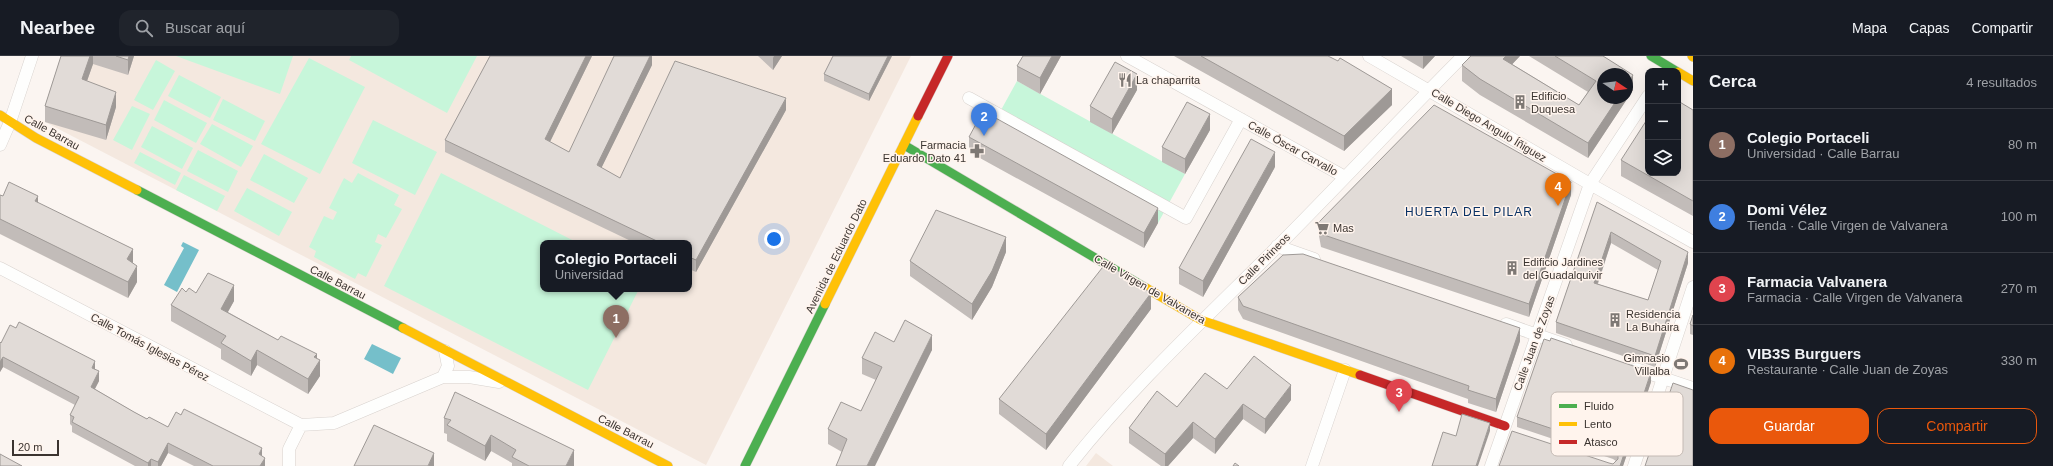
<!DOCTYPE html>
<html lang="es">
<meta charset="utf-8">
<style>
:root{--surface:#171b24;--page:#20242c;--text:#f1f3f6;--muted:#9ea1a6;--line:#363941;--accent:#ea580c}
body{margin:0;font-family:Arial,sans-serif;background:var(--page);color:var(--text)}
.controls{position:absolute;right:12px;top:12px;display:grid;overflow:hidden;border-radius:8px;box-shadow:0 4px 16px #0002}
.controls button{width:36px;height:36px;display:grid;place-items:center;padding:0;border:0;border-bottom:1px solid var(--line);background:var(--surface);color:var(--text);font:20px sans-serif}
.compass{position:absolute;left:1597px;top:12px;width:36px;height:36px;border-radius:50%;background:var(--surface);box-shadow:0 4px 16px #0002;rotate:103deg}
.scale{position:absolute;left:12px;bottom:10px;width:47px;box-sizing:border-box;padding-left:4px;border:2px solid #3b3430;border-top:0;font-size:11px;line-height:14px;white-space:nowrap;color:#3b3430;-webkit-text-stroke:3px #fff4ed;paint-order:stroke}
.you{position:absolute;left:774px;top:183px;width:14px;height:14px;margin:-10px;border:3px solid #fff;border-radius:50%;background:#1a73e8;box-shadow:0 0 0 6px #1a73e833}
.badge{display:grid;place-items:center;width:26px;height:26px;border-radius:50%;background:var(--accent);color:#fff;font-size:13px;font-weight:700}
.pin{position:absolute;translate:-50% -33px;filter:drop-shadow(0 1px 2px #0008)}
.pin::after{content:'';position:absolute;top:21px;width:14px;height:12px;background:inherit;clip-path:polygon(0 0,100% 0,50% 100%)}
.popup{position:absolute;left:540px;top:184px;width:152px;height:52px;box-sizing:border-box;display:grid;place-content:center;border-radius:8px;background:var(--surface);filter:drop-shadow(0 1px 3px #0005);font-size:13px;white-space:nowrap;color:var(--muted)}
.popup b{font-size:15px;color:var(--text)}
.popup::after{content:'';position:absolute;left:50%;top:100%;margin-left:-8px;border:8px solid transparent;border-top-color:var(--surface)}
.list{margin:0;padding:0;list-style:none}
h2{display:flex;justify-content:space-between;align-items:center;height:52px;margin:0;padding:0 16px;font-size:17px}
h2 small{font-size:13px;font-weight:400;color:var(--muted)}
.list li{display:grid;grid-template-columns:26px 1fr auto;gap:12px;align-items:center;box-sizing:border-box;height:72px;padding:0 16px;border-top:1px solid var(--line)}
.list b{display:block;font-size:15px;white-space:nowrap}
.list p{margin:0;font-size:13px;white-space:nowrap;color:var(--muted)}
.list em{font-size:13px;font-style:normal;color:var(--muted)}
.actions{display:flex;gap:8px;padding:12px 16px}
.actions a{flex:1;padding:9px 0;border:1px solid var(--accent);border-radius:12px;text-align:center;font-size:14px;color:var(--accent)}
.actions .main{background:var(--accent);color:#fff}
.icon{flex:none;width:22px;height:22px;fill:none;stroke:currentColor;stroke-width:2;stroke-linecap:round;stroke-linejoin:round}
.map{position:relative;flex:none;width:1693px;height:410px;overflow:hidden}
header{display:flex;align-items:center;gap:24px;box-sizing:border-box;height:56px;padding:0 20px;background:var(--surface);border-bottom:1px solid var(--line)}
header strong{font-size:19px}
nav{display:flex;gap:22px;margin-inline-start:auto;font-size:14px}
.search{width:280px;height:36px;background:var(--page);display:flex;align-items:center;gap:10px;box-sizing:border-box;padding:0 14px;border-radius:12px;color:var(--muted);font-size:15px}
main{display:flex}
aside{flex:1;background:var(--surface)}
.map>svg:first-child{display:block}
.built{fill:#f4e8df;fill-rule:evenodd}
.green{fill:#c7f6da}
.water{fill:#75bfca}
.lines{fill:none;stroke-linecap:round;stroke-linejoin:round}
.street-casing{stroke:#d8d2ce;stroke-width:13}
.fast-casing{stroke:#d8d2ce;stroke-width:10}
.slow-casing{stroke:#d8d2ce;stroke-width:10}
.jam-casing{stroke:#d8d2ce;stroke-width:10}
.street{stroke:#fefefd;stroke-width:12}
.fast{stroke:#4caf50;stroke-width:9}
.slow{stroke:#ffc107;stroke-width:9}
.jam{stroke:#c62828;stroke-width:9}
.wall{fill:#c2bcb9;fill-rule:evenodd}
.shaded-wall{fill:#9e9996}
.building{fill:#e1dbd7;stroke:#9e9996;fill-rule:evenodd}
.labels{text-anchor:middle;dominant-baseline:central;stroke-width:3;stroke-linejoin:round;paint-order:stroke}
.poi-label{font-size:11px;fill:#3b3430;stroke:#fff4ed;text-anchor:start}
.street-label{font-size:11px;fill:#3b3430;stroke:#fff4ed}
.neighbourhood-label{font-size:12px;letter-spacing:1px;fill:#093164;stroke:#fff4ed}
.key{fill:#fff4ed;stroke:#c4bab4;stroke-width:1}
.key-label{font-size:11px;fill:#3b3430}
</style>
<header>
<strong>Nearbee</strong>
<div class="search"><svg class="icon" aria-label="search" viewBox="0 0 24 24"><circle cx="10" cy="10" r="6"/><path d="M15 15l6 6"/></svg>Buscar aquí</div>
<nav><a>Mapa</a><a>Capas</a><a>Compartir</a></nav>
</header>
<main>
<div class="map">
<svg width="1693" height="410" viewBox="0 0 1693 410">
<rect width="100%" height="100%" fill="#fbf5f1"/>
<path class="built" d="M65,0H911L706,409L45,66ZM543,187H689V233H543Z
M1096,397L1113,410H1086Z"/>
<path class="green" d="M176,0H293L280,38Z
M351,0H477L447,57L349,4Z
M309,2L365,31L320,118L261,88Z
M156,4L175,15L153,54L134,44Z
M179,19L221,41L210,62L168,40Z
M1017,25L1185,118L1158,167L990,74Z
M223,43L265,65L255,85L213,64Z
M164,44L207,67L196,87L154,64Z
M132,50L150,58L132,94L113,84Z
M373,64L437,96L415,139L352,107Z
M212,68L253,90L241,111L200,88Z
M152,70L193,92L182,113L141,91Z
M198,94L238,115L228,136L187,115Z
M140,96L181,117L175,129L134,107Z
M264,98L308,122L294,147L250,124Z
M358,117L399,139L394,149L402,153L386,182L378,178L375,186L382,189L366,221L358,217L355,223L314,201L316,195L309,191L324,160L333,164L337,156L329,152L344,122L352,127Z
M441,117L578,187H543V233H639L588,334L384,230Z
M184,119L225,140L217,155L176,134Z
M247,132L292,156L279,180L234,155Z"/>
<path class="water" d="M183,186L199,194L177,236L164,229L184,192L181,190Z
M372,288L401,302L393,318L364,303Z"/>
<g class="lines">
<defs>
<path id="street" d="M1127,0L1345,121
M1369,0L1590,128L1693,186
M969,42L1186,162L1241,63
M0,89L10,66L32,0
M1277,190L1314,203
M0,212L301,369L334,367L443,321H469L499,326
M1506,268L1566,289
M1636,313L1693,332
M443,321L448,310L445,295
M289,410V393L301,369
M1069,410C1131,331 1206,262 1277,191C1340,128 1400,63 1463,0
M1312,410L1345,314
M1491,410L1590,128L1648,40
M1634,410L1693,231"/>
<path id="fast" d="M1651,0L1676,15
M904,89L1146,232
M137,134L403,272
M745,410L825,248"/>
<path id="slow" d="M1692,0L1693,1
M1678,16L1693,25
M0,59L36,82L137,134
M1146,232L1201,264L1360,319
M825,248L918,60
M403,272L668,410"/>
<path id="jam" d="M918,60L948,0
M1360,319L1505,370"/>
</defs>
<use href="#street" class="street-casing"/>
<use href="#fast" class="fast-casing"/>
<use href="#slow" class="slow-casing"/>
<use href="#jam" class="jam-casing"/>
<use href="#street" class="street"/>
<use href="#fast" class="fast"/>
<use href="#slow" class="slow"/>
<use href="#jam" class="jam"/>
</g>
<path class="wall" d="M61,0H134L128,19L93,8L87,25L116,51L106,84L45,66V50Z
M490,0H592L550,86L569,96L652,0V9L601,112L620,122L786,54L696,216L689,213V187H635L445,96V84Z
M758,0H782L773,14Z
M833,0H892L869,45L824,25V18Z
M1061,0L1040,38L1017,25V10Z
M1174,0H1328L1392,49L1344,95Z
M1401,0H1435L1423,13Z
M1520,0L1512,8L1579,49L1588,36L1529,0H1603L1633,34L1588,102L1480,39L1462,25V9Z
M1137,34L1112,78L1090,66V50Z
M1693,54V160L1621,120V104Z
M1210,74L1185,118L1162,106V91Z
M969,81L1158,167L1144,192L969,96Z
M1275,111L1203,241L1179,228V212Z
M0,139L3,140L38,147L133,207L137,226L128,242L0,178Z
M1571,139L1529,261L1321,191L1319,180V166Z
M1597,146L1688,207L1655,311L1556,277V266ZM1611,187L1658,214L1648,244L1598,228Z
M1006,196L992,231L972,264L910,220V205Z
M196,237L234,245L228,256L278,284L317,303L320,320L308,338L257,309L251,320L221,303V293L171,265V249Z
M1238,241L1520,285L1496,356L1468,347V343L1243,263L1238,254Z
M1151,253L1046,394L999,358V343Z
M1693,259V279L1690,278V268Z
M0,286L95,314L99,325L95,333L134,356L147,363L168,371L262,400L265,410H194L168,397L161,410H135L72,376V370L70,368V359L75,349L3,311L0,316Z
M894,286L932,294L839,403L842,396L828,388V373L861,355L876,324L862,318V302Z
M1651,326L1623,410H1499L1613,408L1616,405L1613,403L1517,371V361Z
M1227,333L1291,344L1265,378L1243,363L1215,398L1193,382L1168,410H1161L1129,387V372L1177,351Z
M444,362L574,410H512V407L491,395L485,405L447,385V378L444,377Z"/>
<path class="shaded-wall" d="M90,0H93V8L82,39V23Z
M129,0H134L128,19V4Z
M586,0H592L545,96V83Z
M650,0H652V9L597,121V109Z
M774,0H782L773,14V2Z
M888,0H892L869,45V38Z
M1052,0H1061L1040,38V22Z
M1423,0H1435L1423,13Z
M1506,0H1520L1503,18V3Z
M1137,18V34L1112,78V63Z
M1633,19V34L1588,102V87L1618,42H1627V28Z
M1392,33V49L1344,95V80Z
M116,36V51L106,84V69Z
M786,42V54L696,216V204Z
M1210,58V74L1185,118V103Z
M1275,96V111L1203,241V225Z
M1571,126V139L1529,261V248Z
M38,140V155L35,145Z
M1158,152V167L1144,192V177Z
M1611,176V187L1594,238V227Z
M1006,181V196L992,231L972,264V248Z
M133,193V209L127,203Z
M1688,196V207L1655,311V300Z
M137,210V226L128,242V226Z
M234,229V245L221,268V253Z
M1151,237V253L1046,394V378Z
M1520,272V285L1496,356V343Z
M932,279V294L875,410H867Z
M257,294V309L251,320V305Z
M317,298V309L320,304V320L308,338V323L314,301Z
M3,301V311L0,316V306Z
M95,305V315L92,312Z
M99,315V325L91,340V331Z
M1651,316V326L1623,410H1620Z
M1291,329V344L1265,378V363Z
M1243,348V363L1215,398V383Z
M1193,366V382L1168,410H1165V398Z
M1490,367V375L1478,410H1476Z
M491,379V395L485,405V390Z
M168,387V397L161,410H158V406Z
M262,392V402L259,398Z
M574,394V410H566Z
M434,397V410H428Z
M265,402V410H260Z
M151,403V410H148V407Z"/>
<path class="building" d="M61,0H90L82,23L116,36L106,69L45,50Z
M116,0H129L128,4Z
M490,0H586L545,83L569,96L614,0H650L597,109L620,122L675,5L786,42L696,204L689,201V187H661L445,84Z
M833,0H888L869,38L824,18Z
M1023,0H1052L1040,22L1017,10Z
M1201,0H1328L1338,5L1340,2L1392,33L1344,80Z
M1471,0H1506L1503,3L1579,49L1596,25L1555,0H1603L1633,19L1627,28V18H1603V42H1618L1588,87L1480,23L1462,9Z
M1115,6L1137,18L1112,63L1090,50Z
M1678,45L1693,54V145L1621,104L1648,62V117H1678Z
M1187,46L1210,58L1185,103L1162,91Z
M1434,49L1571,126L1529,248L1321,178L1319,166Z
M983,55L1158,152L1144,177L969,81Z
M1251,83L1275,96L1203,225L1179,212Z
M9,126L38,140L35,145L133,193L127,203L137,210L128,226L0,163V139L3,140Z
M1597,146L1688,196L1655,300L1556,266ZM1611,176L1661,205L1648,244L1594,227Z
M936,154L1006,181L992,215L972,248L910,205Z
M1303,198L1520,272L1496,343L1468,334L1469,330L1243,250L1238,241L1283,199Z
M1106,207L1151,237L1046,378L999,343Z
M208,217L234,229L221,253L278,284L281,280L317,298L314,301L320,304L308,323L257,294L251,305L221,287L226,280L171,249L182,232L186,236L189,232L196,237Z
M1693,259V270L1690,268Z
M905,264L932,279L867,410H836L839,403L847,383L828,373L841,346L861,355L882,311L862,302L875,276L894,286Z
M19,266L95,305L92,312L99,315L91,331L134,356L147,363L149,361L168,371L176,356L181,359L184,353L262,392L259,398L265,402L260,410H213L168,387L158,406L151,403L148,407L72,366L74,361L70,359L79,341L3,301L0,306V286L1,287L10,269L16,272Z
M1551,282L1651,316L1620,410H1499L1512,375L1609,407L1613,408L1618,403V398L1613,393L1517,361L1544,283L1550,285Z
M1254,300L1291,329L1265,363L1243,348L1215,383L1193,366L1165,398L1129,372L1157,335L1177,351L1205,317L1227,333Z
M1673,327L1693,334V410H1645Z
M455,336L574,394L566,410H529L512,401L516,394L491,379L485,390L447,369L451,364L444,362Z
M1462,358L1490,367L1476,410H1432L1443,376L1456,380Z
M374,369L434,397L428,410H354Z
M0,398L22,410H0Z
M1235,407L1239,410H1233Z"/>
<defs>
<symbol id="restaurant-bare" viewBox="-9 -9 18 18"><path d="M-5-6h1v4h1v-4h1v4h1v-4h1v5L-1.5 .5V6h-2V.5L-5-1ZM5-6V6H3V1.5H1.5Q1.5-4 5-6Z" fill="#7e7874" stroke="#fff4ed" stroke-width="2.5" paint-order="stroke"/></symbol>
<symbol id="building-bare" viewBox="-9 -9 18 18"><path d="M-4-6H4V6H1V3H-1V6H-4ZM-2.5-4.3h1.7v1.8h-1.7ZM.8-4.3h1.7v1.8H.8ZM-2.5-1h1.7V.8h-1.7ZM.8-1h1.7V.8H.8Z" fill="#7e7874" stroke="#fff4ed" stroke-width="2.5" paint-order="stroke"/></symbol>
<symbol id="pharmacy-bare" viewBox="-9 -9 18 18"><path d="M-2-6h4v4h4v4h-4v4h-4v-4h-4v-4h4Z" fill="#7e7874" stroke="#fff4ed" stroke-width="2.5" paint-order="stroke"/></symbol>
<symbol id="supermarket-bare" viewBox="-9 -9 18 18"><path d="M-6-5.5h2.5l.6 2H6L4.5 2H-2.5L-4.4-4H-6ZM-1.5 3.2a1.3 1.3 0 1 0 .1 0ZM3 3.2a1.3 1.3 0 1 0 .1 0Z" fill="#7e7874" stroke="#fff4ed" stroke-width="2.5" paint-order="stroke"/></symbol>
<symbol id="stadium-bare" viewBox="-9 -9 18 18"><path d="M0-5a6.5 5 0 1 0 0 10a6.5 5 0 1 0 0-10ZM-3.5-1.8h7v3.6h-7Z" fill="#7e7874" stroke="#fff4ed" stroke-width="2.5" paint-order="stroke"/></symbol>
</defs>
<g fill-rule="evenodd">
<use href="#restaurant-bare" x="1115" y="14" width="20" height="20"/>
<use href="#building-bare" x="1510" y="36" width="20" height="20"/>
<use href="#pharmacy-bare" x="967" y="85" width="20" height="20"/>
<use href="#supermarket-bare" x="1312" y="162" width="20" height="20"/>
<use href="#building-bare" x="1502" y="202" width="20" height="20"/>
<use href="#building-bare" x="1605" y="254" width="20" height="20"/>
<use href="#stadium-bare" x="1671" y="298" width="20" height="20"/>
</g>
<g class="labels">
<g class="poi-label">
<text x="1136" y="24">La chaparrita</text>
<text x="1531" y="40">Edificio<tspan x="1531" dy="13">Duquesa</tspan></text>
<text x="966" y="89" text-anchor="end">Farmacia<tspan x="966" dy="13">Eduardo Dato 41</tspan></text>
<text x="1333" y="172">Mas</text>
<text x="1523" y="206">Edificio Jardines<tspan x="1523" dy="13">del Guadalquivir</tspan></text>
<text x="1626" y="258">Residencia<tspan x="1626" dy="13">La Buhaira</tspan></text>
<text x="1670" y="302" text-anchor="end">Gimnasio<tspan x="1670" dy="13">Villalba</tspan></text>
</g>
<g class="street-label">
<text transform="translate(1489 69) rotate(31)">Calle Diego Angulo Íñiguez</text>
<text transform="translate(52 76) rotate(29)">Calle Barrau</text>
<text transform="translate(1293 92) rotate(29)">Calle Óscar Carvallo</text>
<text transform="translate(836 200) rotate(-64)">Avenida de Eduardo Dato</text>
<text transform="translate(1264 203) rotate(-45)">Calle Pirineos</text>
<text transform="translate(338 226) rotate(27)">Calle Barrau</text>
<text transform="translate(1150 233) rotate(30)">Calle Virgen de Valvanera</text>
<text transform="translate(1534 287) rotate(-70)">Calle Juan de Zoyas</text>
<text transform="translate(150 291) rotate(28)">Calle Tomás Iglesias Pérez</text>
<text transform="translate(626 375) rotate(27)">Calle Barrau</text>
</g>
<g class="neighbourhood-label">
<text x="1469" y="156">HUERTA DEL PILAR</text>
</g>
</g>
<rect x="1551" y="336" width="132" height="64" rx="6" class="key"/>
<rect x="1559" y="348" width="18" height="4" fill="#4caf50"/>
<rect x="1559" y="366" width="18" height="4" fill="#ffc107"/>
<rect x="1559" y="384" width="18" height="4" fill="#c62828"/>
<g class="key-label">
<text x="1584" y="354">Fluido</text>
<text x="1584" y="372">Lento</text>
<text x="1584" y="390">Atasco</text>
</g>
</svg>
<div class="controls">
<button>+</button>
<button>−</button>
<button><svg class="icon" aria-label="layers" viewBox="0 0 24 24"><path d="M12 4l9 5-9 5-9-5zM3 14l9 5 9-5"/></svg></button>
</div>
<svg class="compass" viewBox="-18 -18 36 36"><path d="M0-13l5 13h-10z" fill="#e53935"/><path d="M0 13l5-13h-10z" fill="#9ea1a6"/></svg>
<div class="scale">20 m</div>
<div class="you"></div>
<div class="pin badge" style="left:616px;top:282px;background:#8d6e63">1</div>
<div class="popup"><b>Colegio Portaceli</b>Universidad</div>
<div class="pin badge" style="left:984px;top:80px;background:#3f7fe0">2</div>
<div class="pin badge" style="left:1399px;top:356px;background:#e0444e">3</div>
<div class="pin badge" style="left:1558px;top:150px;background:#e8710a">4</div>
</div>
<aside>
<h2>Cerca<small>4 resultados</small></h2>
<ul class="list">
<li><span class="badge" style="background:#8d6e63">1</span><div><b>Colegio Portaceli</b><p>Universidad · Calle Barrau</p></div><em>80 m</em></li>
<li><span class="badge" style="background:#3f7fe0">2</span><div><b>Domi Vélez</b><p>Tienda · Calle Virgen de Valvanera</p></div><em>100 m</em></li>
<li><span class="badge" style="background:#e0444e">3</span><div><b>Farmacia Valvanera</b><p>Farmacia · Calle Virgen de Valvanera</p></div><em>270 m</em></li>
<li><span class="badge" style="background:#e8710a">4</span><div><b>VIB3S Burguers</b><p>Restaurante · Calle Juan de Zoyas</p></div><em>330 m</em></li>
</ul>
<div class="actions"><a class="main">Guardar</a><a>Compartir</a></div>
</aside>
</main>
